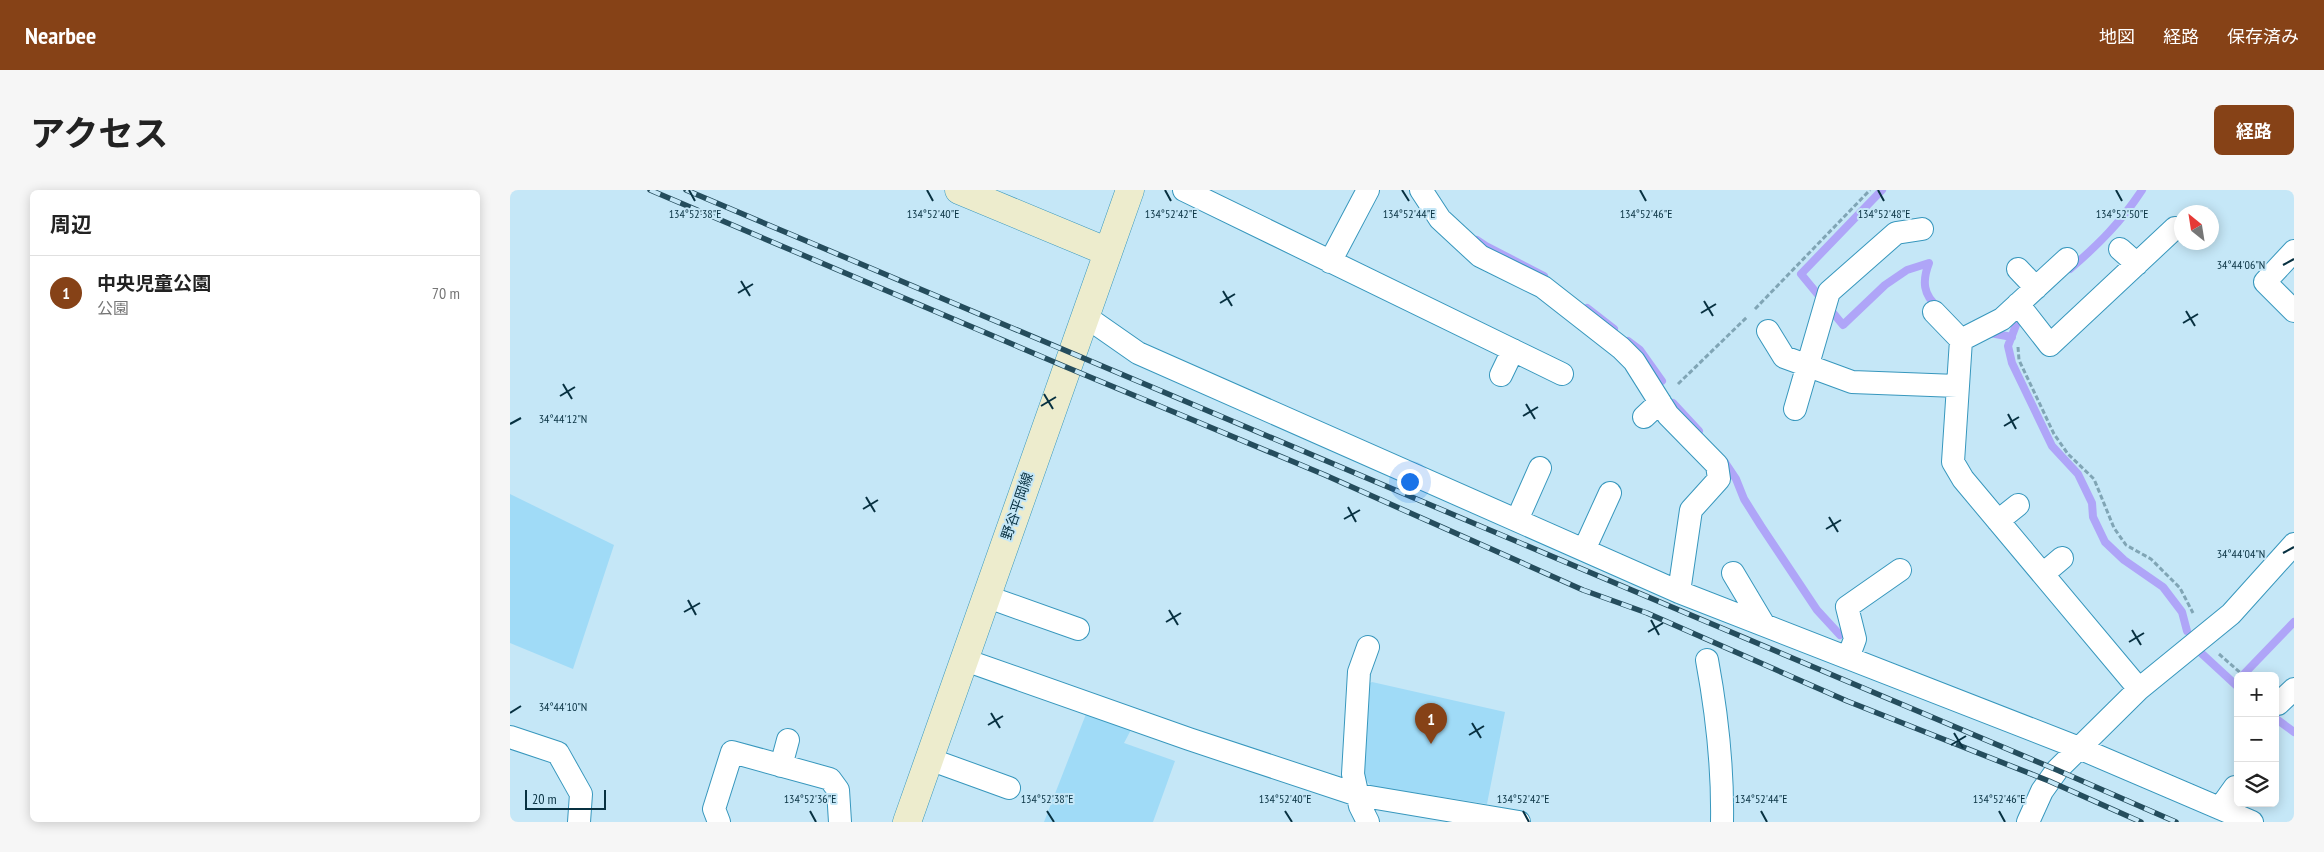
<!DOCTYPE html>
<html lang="ja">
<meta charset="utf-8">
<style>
:root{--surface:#fff;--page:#f6f6f6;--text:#222;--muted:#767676;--line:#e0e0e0;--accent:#864217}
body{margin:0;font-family:"PT Sans Narrow","Noto Sans JP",sans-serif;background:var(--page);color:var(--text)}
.controls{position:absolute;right:15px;bottom:15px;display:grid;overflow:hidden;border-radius:8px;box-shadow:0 2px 12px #0003}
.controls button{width:45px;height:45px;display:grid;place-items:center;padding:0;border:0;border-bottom:1px solid var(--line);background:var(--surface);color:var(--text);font:25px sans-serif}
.compass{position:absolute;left:1664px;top:15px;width:45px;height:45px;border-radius:50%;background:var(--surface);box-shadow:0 2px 12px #0003;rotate:330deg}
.scale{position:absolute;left:15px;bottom:12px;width:81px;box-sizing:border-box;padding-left:5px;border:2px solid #083141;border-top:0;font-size:14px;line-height:18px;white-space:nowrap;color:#083141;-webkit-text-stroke:4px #c5e7f7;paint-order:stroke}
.you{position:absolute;left:899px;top:291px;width:18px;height:18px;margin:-12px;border:4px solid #fff;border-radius:50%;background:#1a73e8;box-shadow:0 0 0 8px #1a73e833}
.badge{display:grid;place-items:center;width:32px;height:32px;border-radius:50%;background:var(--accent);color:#fff;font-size:16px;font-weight:700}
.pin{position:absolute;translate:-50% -41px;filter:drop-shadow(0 1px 2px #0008)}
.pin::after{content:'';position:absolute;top:26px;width:18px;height:15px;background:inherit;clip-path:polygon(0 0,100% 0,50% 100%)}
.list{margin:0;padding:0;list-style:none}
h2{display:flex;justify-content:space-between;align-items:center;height:65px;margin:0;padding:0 20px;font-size:21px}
h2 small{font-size:16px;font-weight:400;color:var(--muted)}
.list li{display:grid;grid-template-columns:32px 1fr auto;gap:15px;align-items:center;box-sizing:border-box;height:75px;padding:0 20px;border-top:1px solid var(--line)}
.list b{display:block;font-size:19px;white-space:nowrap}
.list p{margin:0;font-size:16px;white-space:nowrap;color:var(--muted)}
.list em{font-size:16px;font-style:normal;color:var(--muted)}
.icon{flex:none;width:28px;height:28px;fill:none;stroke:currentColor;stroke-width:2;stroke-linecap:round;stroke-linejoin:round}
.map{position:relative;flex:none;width:1784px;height:632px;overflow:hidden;border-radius:8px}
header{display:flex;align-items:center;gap:30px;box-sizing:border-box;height:70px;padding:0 25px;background:var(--accent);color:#fff}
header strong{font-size:24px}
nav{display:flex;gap:28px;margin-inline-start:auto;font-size:18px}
.intro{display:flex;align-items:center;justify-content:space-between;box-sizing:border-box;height:120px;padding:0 30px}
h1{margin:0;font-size:35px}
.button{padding:12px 22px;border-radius:8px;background:var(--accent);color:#fff;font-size:18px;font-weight:700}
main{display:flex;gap:30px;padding:0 30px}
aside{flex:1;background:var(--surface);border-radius:8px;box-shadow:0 2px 12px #0003}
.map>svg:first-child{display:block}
.green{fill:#a0dbf7}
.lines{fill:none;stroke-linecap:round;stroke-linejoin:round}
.stream{stroke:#afa5f8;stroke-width:8}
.street-casing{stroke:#3797bd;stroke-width:24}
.secondary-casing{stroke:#3797bd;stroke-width:29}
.path{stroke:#80a5b5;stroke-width:3;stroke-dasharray:5 2.5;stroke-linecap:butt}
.street{stroke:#fff;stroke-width:22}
.secondary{stroke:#edeccd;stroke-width:28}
.rail-casing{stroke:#254d5d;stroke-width:5.5}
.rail{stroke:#c5e7f7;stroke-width:4;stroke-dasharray:11;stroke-linecap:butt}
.ticks{fill:none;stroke:#083141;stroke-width:2}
.labels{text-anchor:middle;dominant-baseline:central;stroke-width:4;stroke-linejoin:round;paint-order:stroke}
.street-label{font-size:14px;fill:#083141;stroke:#c5e7f7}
.ticks-label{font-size:12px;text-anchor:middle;fill:#083141;stroke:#c5e7f7;stroke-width:4;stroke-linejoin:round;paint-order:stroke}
</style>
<header>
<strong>Nearbee</strong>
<nav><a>地図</a><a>経路</a><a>保存済み</a></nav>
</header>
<div class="intro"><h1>アクセス</h1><a class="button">経路</a></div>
<main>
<aside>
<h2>周辺<small></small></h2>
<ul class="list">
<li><span class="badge">1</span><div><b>中央児童公園</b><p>公園</p></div><em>70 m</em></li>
</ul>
</aside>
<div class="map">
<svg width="1784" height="632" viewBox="0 0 1784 632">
<rect width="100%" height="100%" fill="#c5e7f7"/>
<path class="green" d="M0,304L104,355L63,479L0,453Z
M862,492L995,522L977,614L861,596L853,586L858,494Z
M576,524L622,538L614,553L665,571L643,632H534Z"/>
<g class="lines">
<path class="stream" d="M1372,0L1291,84L1333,135L1375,95L1397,80L1419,73C1412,91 1413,105 1428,117
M967,50L976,56L1034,86
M1560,79C1589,54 1611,32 1632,0
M1077,118L1104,139
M1506,135L1498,156L1502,173L1542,256L1568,284L1582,313L1583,327L1595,352L1614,370L1653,397L1672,422L1677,441
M1480,143L1502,147
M1118,151L1130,160L1152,191
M1163,213L1189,241
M1214,271L1226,289L1234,309L1251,336L1307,420L1330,445
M1690,462L1728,497
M1732,486L1784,432
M1765,528L1784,542"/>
<defs>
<path id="street" d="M674,0L1052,184
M911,0L930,29L970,66L1033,97L1111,158L1124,171L1158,225L1207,275L1209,289L1181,320L1169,402
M1610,59L1627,74
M1784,61L1755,92L1784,121
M1557,69L1492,129L1451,150L1443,272L1453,289L1629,499
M820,72L858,0
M1508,79L1526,98
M1508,114L1540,155L1665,38
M1424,122L1451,150
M575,126L628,163L1169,402L1569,558L1742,632
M1258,141L1274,167L1342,192L1447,196
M991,185L1003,160
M1285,219L1319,102L1386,43L1412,39
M1134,227L1150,212
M1007,330L1030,278
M1488,331L1508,315
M1074,360L1100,303
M1223,383L1254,435
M1533,384L1552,368
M475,406L568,439
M858,457L849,482L843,584L850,616L858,632
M1338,468L1345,449L1337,417L1390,380
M455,470L679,549L848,605L1009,632
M1197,470C1207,524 1213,577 1212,632
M1768,514L1784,499
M0,547L48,563L71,604L69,632
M419,569L499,598
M271,576L278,550
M1710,618L1725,597
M209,632L204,619L222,562L320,589L328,600L330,632
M1518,632L1532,601L1547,580L1629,499L1721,424L1784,354"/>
<path id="secondary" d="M449,0L598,62
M397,632L620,0"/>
</defs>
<use href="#street" class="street-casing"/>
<use href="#secondary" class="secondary-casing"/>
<path class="path" d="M1245,119L1360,0
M1508,157L1509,170L1544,244L1558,264L1584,289L1604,338L1616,355L1641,369L1670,398L1683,423
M1168,194L1237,127
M1709,464L1734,486"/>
<use href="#street" class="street"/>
<use href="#secondary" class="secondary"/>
<defs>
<path id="rail" d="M140,0L556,177L815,285L1073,400L1137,423L1337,511L1539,591L1631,632
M176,0L1547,580L1666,632"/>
</defs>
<use href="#rail" class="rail-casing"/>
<use href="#rail" class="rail"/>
</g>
<path class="ticks" d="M179,0L185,11M417,0L423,11M655,0L661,11M892,0L899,11M1130,0L1136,11M1368,0L1374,11M1606,0L1612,11M1773,75L1784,69M231,91L240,106M713,101L722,116M228,103L243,94M1194,111L1203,126M710,113L725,104M1676,121L1685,136M1191,123L1206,114M1673,133L1688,124M53,194L62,209M534,204L543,219M50,206L65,197M1016,214L1025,229M531,216L546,207M1498,224L1506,239M1013,226L1028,217M0,234L11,228M1494,236L1509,227M356,307L365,322M838,317L846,332M353,319L368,310M1319,327L1328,342M834,329L850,320M1316,339L1331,330M1773,363L1784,357M178,410L186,425M659,420L668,435M174,422L190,413M1141,430L1149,445M656,432L671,423M1622,440L1631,455M1138,442L1153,433M1619,452L1634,443M0,523L11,516M481,523L490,538M962,533L971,548M478,535L493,526M1444,543L1453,558M959,545L974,536M1441,555L1456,546M300,621L306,632M537,621L544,632M775,621L782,632M1013,621L1019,632M1251,621L1257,632M1489,621L1495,632"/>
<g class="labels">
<g class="street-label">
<text transform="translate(507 316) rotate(-71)">野谷平岡線</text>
</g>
</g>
<g class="ticks-label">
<text x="423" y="28">134°52'40"E</text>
<text x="1374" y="28">134°52'48"E</text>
<text x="185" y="28">134°52'38"E</text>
<text x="661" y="28">134°52'42"E</text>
<text x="899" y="28">134°52'44"E</text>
<text x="1136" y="28">134°52'46"E</text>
<text x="1612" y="28">134°52'50"E</text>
<text x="1731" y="79">34°44'06"N</text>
<text x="53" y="233">34°44'12"N</text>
<text x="1731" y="368">34°44'04"N</text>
<text x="53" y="521">34°44'10"N</text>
<text x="300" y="613">134°52'36"E</text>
<text x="537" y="613">134°52'38"E</text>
<text x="775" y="613">134°52'40"E</text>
<text x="1013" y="613">134°52'42"E</text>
<text x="1251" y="613">134°52'44"E</text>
<text x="1489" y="613">134°52'46"E</text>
</g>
</svg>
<div class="controls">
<button>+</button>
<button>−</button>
<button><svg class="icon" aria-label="layers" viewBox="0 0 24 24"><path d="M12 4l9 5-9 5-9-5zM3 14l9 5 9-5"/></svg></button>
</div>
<svg class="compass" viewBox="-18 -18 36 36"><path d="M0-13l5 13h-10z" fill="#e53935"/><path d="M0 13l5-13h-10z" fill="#767676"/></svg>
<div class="scale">20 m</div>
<div class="you"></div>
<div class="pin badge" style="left:921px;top:554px">1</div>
</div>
</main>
